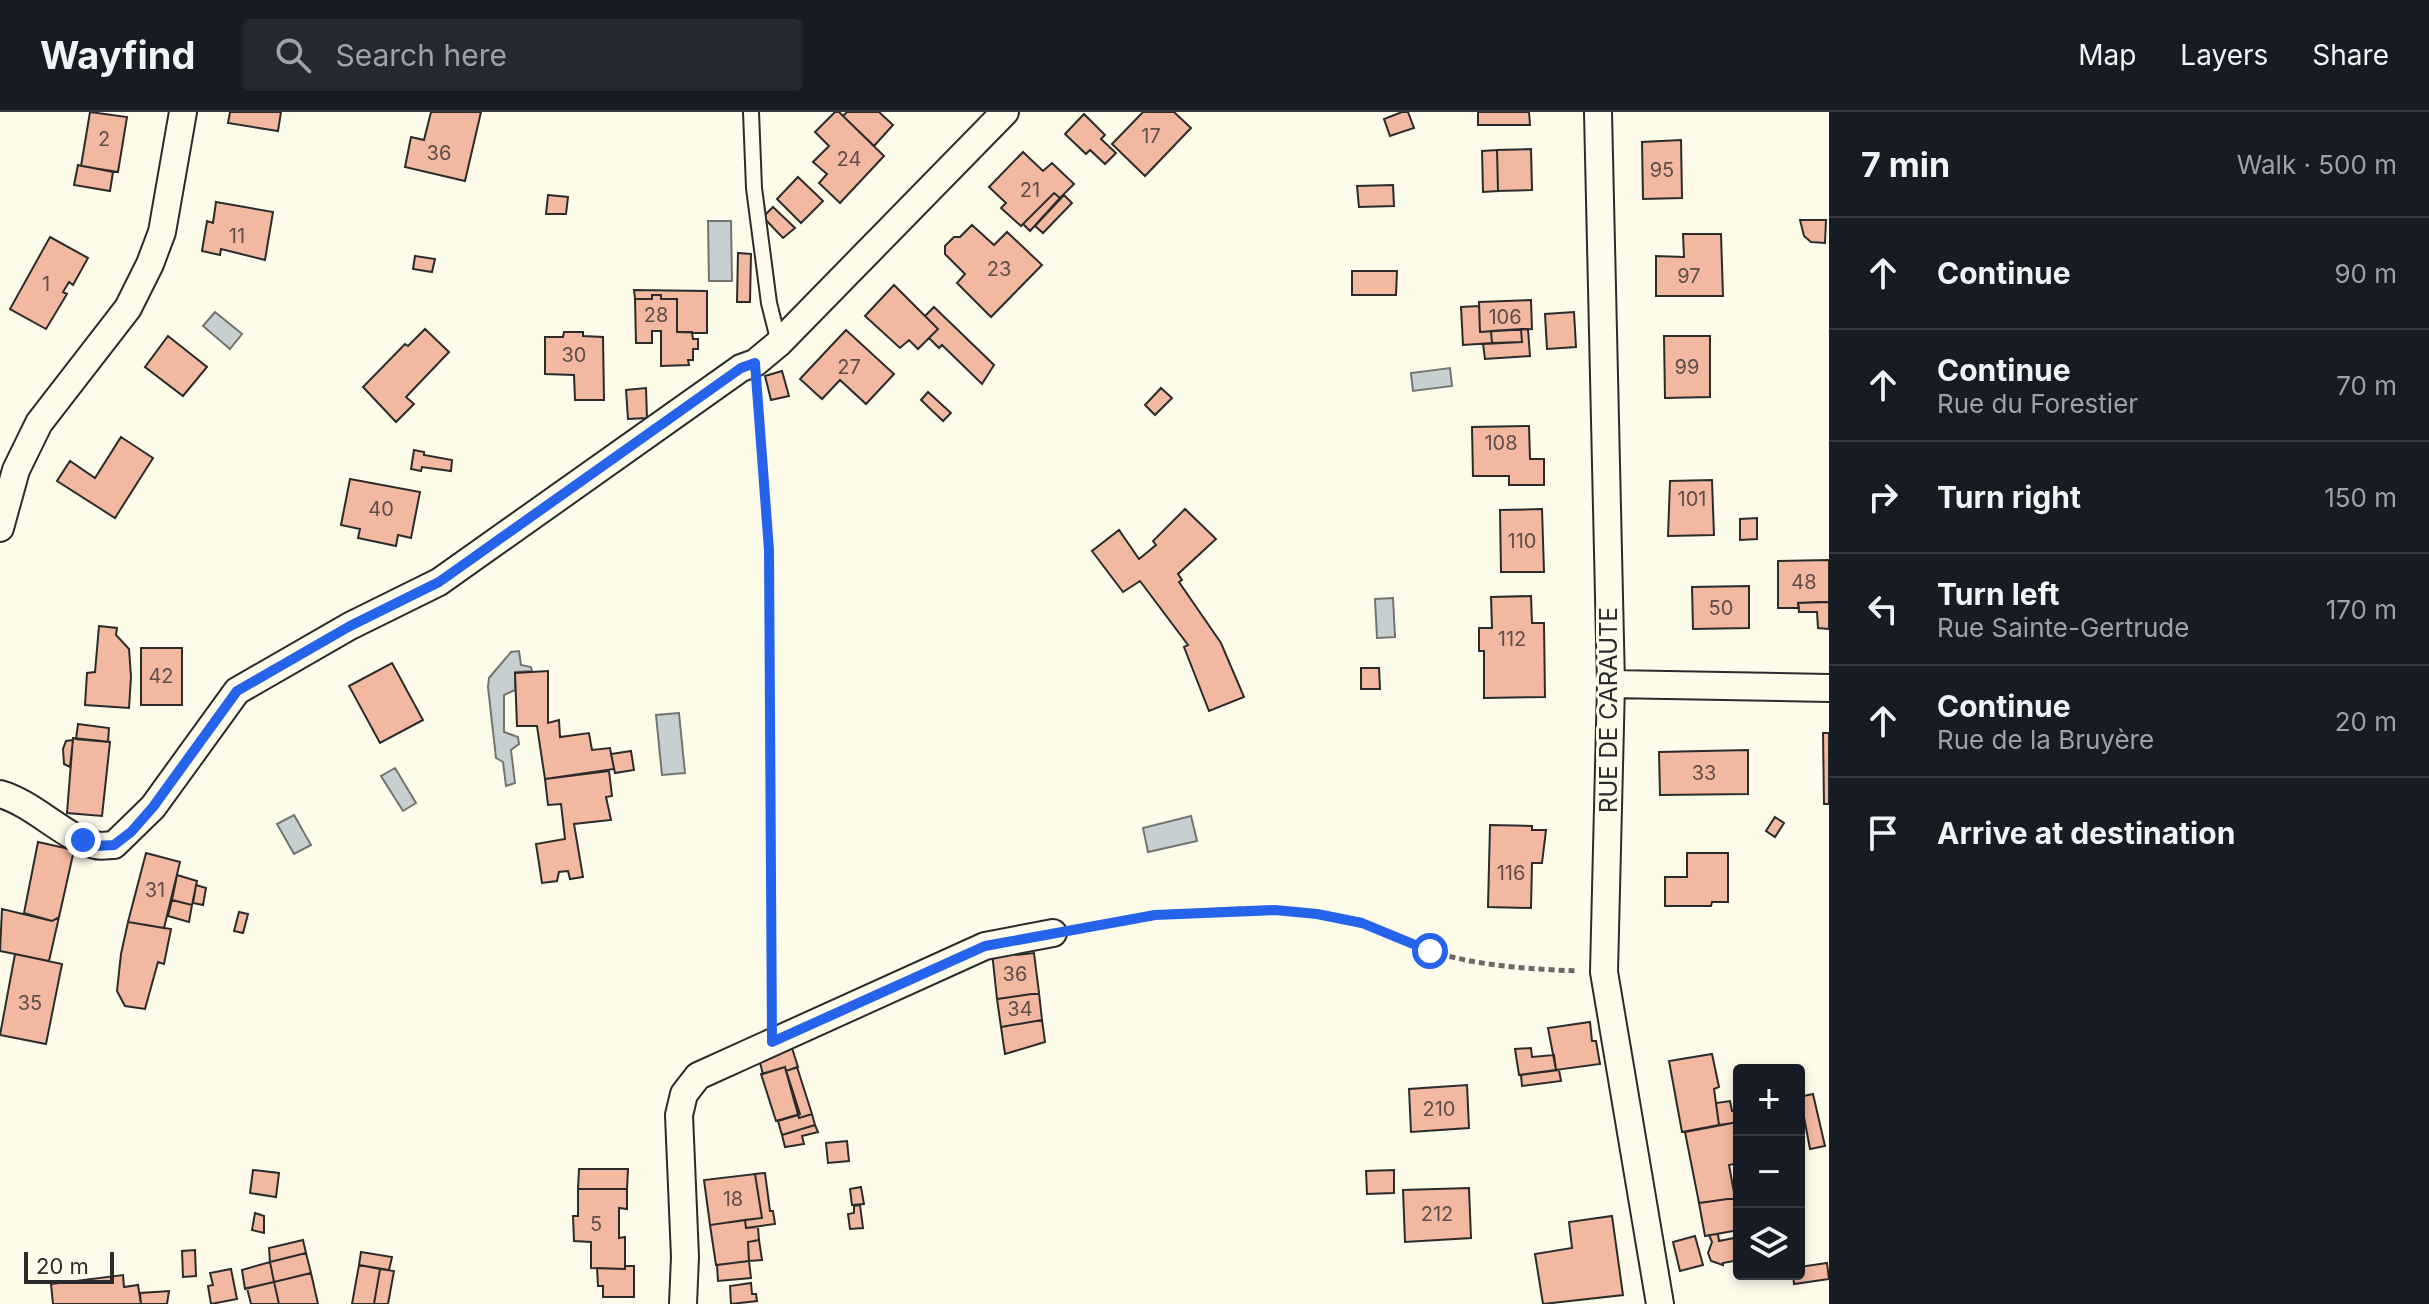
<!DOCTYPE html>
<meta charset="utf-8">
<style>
:root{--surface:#171b24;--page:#242831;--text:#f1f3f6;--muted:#9ea1a6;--line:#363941}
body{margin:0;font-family:Inter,sans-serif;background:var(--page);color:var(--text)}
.controls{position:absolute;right:24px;bottom:24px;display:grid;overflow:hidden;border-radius:8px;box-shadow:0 4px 12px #0003}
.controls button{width:72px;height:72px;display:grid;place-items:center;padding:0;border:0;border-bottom:2px solid var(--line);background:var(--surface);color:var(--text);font:40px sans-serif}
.scale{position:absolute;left:24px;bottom:20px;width:90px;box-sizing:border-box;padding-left:8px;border:4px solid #2b2b2b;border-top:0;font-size:22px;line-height:28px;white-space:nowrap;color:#2b2b2b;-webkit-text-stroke:6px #fdfbea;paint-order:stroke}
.stop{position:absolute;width:24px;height:24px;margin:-18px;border:6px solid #2563eb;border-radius:50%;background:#fff}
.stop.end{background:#2563eb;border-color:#fff;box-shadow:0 2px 8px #0008}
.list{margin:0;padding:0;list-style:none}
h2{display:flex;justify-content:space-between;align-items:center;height:104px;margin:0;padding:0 32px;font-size:34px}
h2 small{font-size:26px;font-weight:400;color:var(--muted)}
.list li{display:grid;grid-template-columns:52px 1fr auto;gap:24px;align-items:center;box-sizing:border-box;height:112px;padding:0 32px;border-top:2px solid var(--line)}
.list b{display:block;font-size:30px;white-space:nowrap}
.list p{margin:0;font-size:26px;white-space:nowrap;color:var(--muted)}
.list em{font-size:26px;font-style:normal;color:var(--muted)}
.icon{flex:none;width:44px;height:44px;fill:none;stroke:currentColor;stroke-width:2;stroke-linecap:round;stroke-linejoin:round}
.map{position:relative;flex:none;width:1829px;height:1192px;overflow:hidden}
header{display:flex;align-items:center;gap:48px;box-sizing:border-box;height:112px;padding:0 40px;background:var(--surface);border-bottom:2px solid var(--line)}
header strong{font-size:38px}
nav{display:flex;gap:44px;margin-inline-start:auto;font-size:28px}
.search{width:560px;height:72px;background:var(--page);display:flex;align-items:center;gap:20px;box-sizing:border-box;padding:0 28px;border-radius:8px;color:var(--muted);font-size:30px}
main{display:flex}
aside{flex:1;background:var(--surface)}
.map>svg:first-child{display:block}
.water{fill:#c7d0d0;stroke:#74746e;stroke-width:2}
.building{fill:#f2b8a0;stroke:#2b2b2b;stroke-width:2}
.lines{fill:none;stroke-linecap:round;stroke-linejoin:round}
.service-casing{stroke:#2b2b2b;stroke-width:18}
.minor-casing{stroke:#2b2b2b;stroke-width:30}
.path{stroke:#6a6964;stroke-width:5;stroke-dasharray:6 4;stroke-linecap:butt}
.service{stroke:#fdfbea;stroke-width:14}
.minor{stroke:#fdfbea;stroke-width:26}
.route{stroke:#2563eb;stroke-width:10}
.labels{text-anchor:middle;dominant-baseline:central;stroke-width:6;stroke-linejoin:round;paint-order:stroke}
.number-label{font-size:20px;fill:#5d4e48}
.street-label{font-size:24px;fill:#2b2b2b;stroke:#fdfbea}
</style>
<header>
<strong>Wayfind</strong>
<div class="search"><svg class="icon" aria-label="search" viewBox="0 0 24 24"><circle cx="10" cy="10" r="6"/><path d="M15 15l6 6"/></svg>Search here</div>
<nav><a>Map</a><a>Layers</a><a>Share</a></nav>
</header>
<main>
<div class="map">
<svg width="1829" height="1192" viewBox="0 0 1829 1192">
<rect width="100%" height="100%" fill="#fdfbea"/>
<path class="water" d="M708,109H731L732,169H709Z
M215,200L242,222L230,237L203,214Z
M1450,256L1452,274L1413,279L1411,261Z
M1393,486L1395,525L1377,526L1375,487Z
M519,539L521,553L531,555L532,559L515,560V578L504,583V620L518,625L519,632L511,638L515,671L506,674L503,650L496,646L488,575L489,566L511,540Z
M679,601L685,661L662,663L656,603Z
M395,656L416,691L403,699L381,664Z
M294,703L311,733L294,742L277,712Z
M1191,704L1197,729L1148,740L1143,716Z"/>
<path class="building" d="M90,0L127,5L118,60L81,54Z
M230,0H281L278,19L228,11Z
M431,0H481L465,69L405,55L411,25L424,28Z
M835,0H839L884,44L840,91L819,71L827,62L813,50L829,34L815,20Z
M847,0H879L893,13L874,34L843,4Z
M1143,0H1174L1191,16L1145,64L1112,32Z
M1402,0H1408L1414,16L1390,24L1384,7Z
M1478,0H1529L1530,13H1478Z
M1084,2L1105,23L1101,27L1116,41L1105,52L1090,38L1086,42L1065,22Z
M1681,28L1682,86L1643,87L1642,30Z
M1531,37L1532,78L1498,79L1497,38Z
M1497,38L1498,79L1483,80L1482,39Z
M1023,40L1043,59L1052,51L1074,72L1060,86L1054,81L1021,114L1001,96L1006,91L989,75Z
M78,53L113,60L110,79L74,73Z
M798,65L823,89L801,111L777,87Z
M1393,73L1394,94L1359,95L1357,74Z
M1054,81L1060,86L1030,119L1023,112Z
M548,83L568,85L566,102H546Z
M1064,83L1072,91L1043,121L1035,114Z
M216,90L273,100L265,148L221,137L220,143L202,139L207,109L213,111Z
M773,95L795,116L783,126L763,105Z
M1800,108H1826L1825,131L1811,130L1804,124Z
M972,113L994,133L1007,120L1042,153L991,205L957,171L965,162L945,142V134L954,125H960Z
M1683,122H1721L1723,184H1656V144L1684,145Z
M50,125L88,146L73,173L69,170L63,180L67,182L46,217L10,197Z
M738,141L751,142L750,190H737Z
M415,144L435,147L432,160L413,157Z
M1352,159H1397L1396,183H1352Z
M894,173L938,217L918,237L909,228L900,236L865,204Z
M634,178L707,179V221L677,220V187H661V183H652V187H635Z
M652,183H661V187H677V220H692L693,227H698V237H693V248H688L689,253L661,254V219H652V231H636L635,187H652Z
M1531,188L1532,217L1480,220L1479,190Z
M1479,194L1480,220L1491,219L1492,231L1463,233L1461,195Z
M934,195L994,253L982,272L942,233L939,236L929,226L938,217L925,204Z
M1574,200L1576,235L1547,237L1545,202Z
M425,217L449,240L406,285L414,292L396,310L363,275L405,232L408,234Z
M1521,217H1528L1530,244L1485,247L1483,232L1522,230Z
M1521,217L1522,230L1492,231L1491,219Z
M846,218L894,262L866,292L840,268L822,287L800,267Z
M564,220H583V224L603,225L604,288H575L574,263L545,262V225H563Z
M168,224L207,255L183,284L145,255Z
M1664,224H1710V285L1665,286Z
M782,259L789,284L771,288L765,264Z
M646,276L647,306L628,307L626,278Z
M1161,276L1172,286L1155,303L1145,293Z
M928,280L951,301L943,309L921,288Z
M1529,314L1530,347H1544V373H1509V364H1473L1472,315Z
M121,325L153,346L115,406L57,369L70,349L95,366Z
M414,338L424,340V343L452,348L451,359L422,355L421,359L411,357Z
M350,367L420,380L411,426L398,423L396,434L358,426L360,417L341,413Z
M1712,368L1714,423L1668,424L1670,369Z
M1185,397L1216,427L1178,462L1182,468L1179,470L1221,531L1244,585L1209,599L1184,535L1188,533L1140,469L1123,480L1092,439L1119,418L1139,447L1156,433L1153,429Z
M1542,397L1544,460H1501L1500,398Z
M1757,406V427L1740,428V407Z
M1829,448V490L1798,491L1799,496H1778V449Z
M1749,474V516L1693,517L1692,475Z
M1531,484L1532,511H1544L1545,585L1484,586V539H1479V516H1492L1491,485Z
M1817,490H1829V517L1818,516L1817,500H1799L1798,491Z
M99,514L117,516L116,523L129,537L131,565L129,596L85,593L87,561L95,560Z
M141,536H182V593H141Z
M392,551L423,608L380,631L349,574Z
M1361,556H1379L1380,577H1361Z
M548,559V611L559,608L560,625L589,621L592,638L610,636L614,657L545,667L537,614H517L515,561Z
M78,612L109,616L108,630L76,627Z
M1823,621H1829V692H1824Z
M73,626L110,630L102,704L67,701Z
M73,628L70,655L64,652L63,637L66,629Z
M1748,638V682L1660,683L1659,640Z
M631,639L634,658L615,661L611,642Z
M609,659L612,684L606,685L611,708L574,712L583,765L570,767L568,759L559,760L557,769L542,771L536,732L565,727L561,692L548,693L545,667Z
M1775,705L1784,711L1775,725L1766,719Z
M1490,713L1532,714V718H1546L1542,751H1532L1531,796L1488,795Z
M38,730L74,738L59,805L52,809L24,801Z
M146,741L180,750L164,816L128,810Z
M1687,741H1728V790H1712L1711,794H1665V765H1687Z
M177,763L197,769L192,793L172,788Z
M196,773L206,776L203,793L193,791Z
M172,788L192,793L189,810L168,804Z
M2,797L52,809L59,805L49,849L0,839Z
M239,800L248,802L243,821L234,819Z
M128,810L171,817L164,852L158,850L145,897L125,894L117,879L121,842Z
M1015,838L1016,843L1034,841L1039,881L997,887L992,840Z
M15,842L62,852L46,932L0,923Z
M1039,881L1042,908L1001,915L997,887Z
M1042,908L1045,930L1005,942L1001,915Z
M1590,910L1592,929H1596L1600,952L1556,958L1548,916Z
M792,936L798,955L786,959L785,955L763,962L759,947Z
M1531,936L1532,945L1554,943L1556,958L1519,963L1515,937Z
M1712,942L1719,975L1714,977L1719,1013L1682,1020L1669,949Z
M785,955L800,1002L776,1009L761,962Z
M797,955L812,1002L799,1006L786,959Z
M1559,958L1561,969L1522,974L1521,963Z
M1467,973L1469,1016L1411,1020L1409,977Z
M1813,982L1825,1034L1810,1037L1803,1000L1799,1001V985Z
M1730,989L1732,999L1739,998V1010L1719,1013L1716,991Z
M812,1002L815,1013L782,1023L778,1009L798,1003L799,1006Z
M1738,1010L1739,1051L1729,1053L1735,1086L1699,1091L1685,1020Z
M815,1013L818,1020L802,1024L804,1032L785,1035L782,1023Z
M847,1029L849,1049L828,1051L826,1031Z
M579,1057H628L627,1077H578Z
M253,1058L279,1061L276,1085L250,1081Z
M1394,1058V1081L1367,1082L1366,1059Z
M765,1061L770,1099H773L775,1112L746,1116L745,1108L762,1106L755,1062Z
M755,1062L762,1106L710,1113L704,1068Z
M861,1075L864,1092L852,1093L850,1077Z
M1469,1076L1471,1126L1405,1130L1403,1078Z
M578,1077H627V1097L619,1096V1126L625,1125V1157L591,1156V1130L574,1129L573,1104H578Z
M1735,1086L1739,1118L1705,1124L1699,1091Z
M860,1093L863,1116L850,1117L848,1102L854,1101V1094Z
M255,1101L264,1104V1121L252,1118Z
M1612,1104L1623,1183L1543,1192L1535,1142L1572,1136L1569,1110Z
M745,1108L746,1116L758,1115L759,1128L748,1130L749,1149L716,1153L710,1113Z
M1718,1122L1719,1129L1739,1125V1148L1723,1151V1153L1711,1149L1708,1141L1712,1130L1709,1123Z
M1695,1124L1703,1153L1680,1159L1673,1130Z
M303,1128L306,1141L270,1150L269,1136Z
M759,1128L762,1148L749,1149L748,1130Z
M195,1138L196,1164L183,1165L182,1139Z
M361,1140L392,1145L389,1158L359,1153Z
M306,1141L311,1161L274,1170L270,1150Z
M749,1149L751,1166L718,1169L717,1153Z
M270,1150L274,1170L245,1177L242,1158Z
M1827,1151L1829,1167L1794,1172L1793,1162H1799V1155Z
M359,1153L380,1157L374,1192H352Z
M625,1154H634V1185H603V1174H598L597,1156L625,1157Z
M231,1157L237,1187L211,1192L208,1174L213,1173L210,1161Z
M380,1157L394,1159L388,1192H374Z
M311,1161L318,1192H279L274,1170Z
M123,1163L124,1175L138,1173L141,1192H53L51,1172Z
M274,1170L279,1192H251L247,1176Z
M751,1171L752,1182H756L757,1189L731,1192L730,1174Z
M169,1179L167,1192H141L140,1181Z"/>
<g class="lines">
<defs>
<path id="service" d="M751,0L754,76L769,191L779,231"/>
<path id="minor" d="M1598,0L1611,572L1604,860L1660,1192
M0,416L16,358L39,311L128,196L150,152L162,120L183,0
M1611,572L1829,576
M0,682C33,691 66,727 95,733C101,735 108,733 114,733L153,695L237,579L350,514L439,470L741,256L755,251L779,231L1005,0
M683,1192L685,1145L679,1003L684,982L698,964L985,834L1053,821"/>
</defs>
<use href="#service" class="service-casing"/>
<use href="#minor" class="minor-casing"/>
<path class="path" d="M758,280L769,438L772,901
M1078,817C1156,803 1240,789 1319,802C1358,809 1391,825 1428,838C1475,854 1529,857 1578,859"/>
<use href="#service" class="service"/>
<use href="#minor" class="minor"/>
</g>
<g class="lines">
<path class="route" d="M83,728L96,734L114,733L131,720L153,695L237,579L350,514L439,470L741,256L755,251L769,438L772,930L985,834L1155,803L1275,798L1317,802L1362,811L1430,839"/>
</g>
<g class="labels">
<g class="number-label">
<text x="1151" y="24">17</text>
<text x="104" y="27">2</text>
<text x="439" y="41">36</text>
<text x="849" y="47">24</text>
<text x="1662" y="58">95</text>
<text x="1030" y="78">21</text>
<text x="237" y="124">11</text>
<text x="999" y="157">23</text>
<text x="1689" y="164">97</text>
<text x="46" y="172">1</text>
<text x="656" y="203">28</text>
<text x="1505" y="205">106</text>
<text x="574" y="243">30</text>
<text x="849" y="255">27</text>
<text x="1687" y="255">99</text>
<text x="1501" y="331">108</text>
<text x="1692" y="387">101</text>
<text x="381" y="397">40</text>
<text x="1522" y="429">110</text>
<text x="1804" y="470">48</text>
<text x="1721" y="496">50</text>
<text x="1512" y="527">112</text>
<text x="161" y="564">42</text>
<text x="1704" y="661">33</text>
<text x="1511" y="761">116</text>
<text x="155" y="778">31</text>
<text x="1015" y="862">36</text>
<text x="30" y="891">35</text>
<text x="1020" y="897">34</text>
<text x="1439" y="997">210</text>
<text x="733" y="1087">18</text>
<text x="1437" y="1102">212</text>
<text x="596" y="1112">5</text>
</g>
<g class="street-label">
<text transform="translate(1608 598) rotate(-90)">RUE DE CARAUTE</text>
</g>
</g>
</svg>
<div class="controls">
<button>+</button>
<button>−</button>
<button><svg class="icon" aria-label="layers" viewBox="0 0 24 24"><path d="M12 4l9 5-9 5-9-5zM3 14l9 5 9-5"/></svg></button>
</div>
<div class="scale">20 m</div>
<div class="stop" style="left:1430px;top:839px"></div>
<div class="stop end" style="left:83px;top:728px"></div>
</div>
<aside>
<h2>7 min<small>Walk · 500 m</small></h2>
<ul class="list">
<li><svg class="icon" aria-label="ahead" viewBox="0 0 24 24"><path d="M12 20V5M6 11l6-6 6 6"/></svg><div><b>Continue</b></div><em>90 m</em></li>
<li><svg class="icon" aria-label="ahead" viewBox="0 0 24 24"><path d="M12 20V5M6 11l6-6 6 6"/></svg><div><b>Continue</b><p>Rue du Forestier</p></div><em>70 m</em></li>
<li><svg class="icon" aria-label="right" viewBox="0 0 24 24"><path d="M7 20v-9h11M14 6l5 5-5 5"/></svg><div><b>Turn right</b></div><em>150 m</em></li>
<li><svg class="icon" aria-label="left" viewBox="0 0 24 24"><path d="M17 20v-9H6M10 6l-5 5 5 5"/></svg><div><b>Turn left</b><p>Rue Sainte-Gertrude</p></div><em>170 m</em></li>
<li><svg class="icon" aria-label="ahead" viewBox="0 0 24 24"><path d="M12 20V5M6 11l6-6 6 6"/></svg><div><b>Continue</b><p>Rue de la Bruyère</p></div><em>20 m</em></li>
<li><svg class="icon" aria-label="arrive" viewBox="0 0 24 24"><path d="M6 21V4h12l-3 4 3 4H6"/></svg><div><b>Arrive at destination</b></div></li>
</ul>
</aside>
</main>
